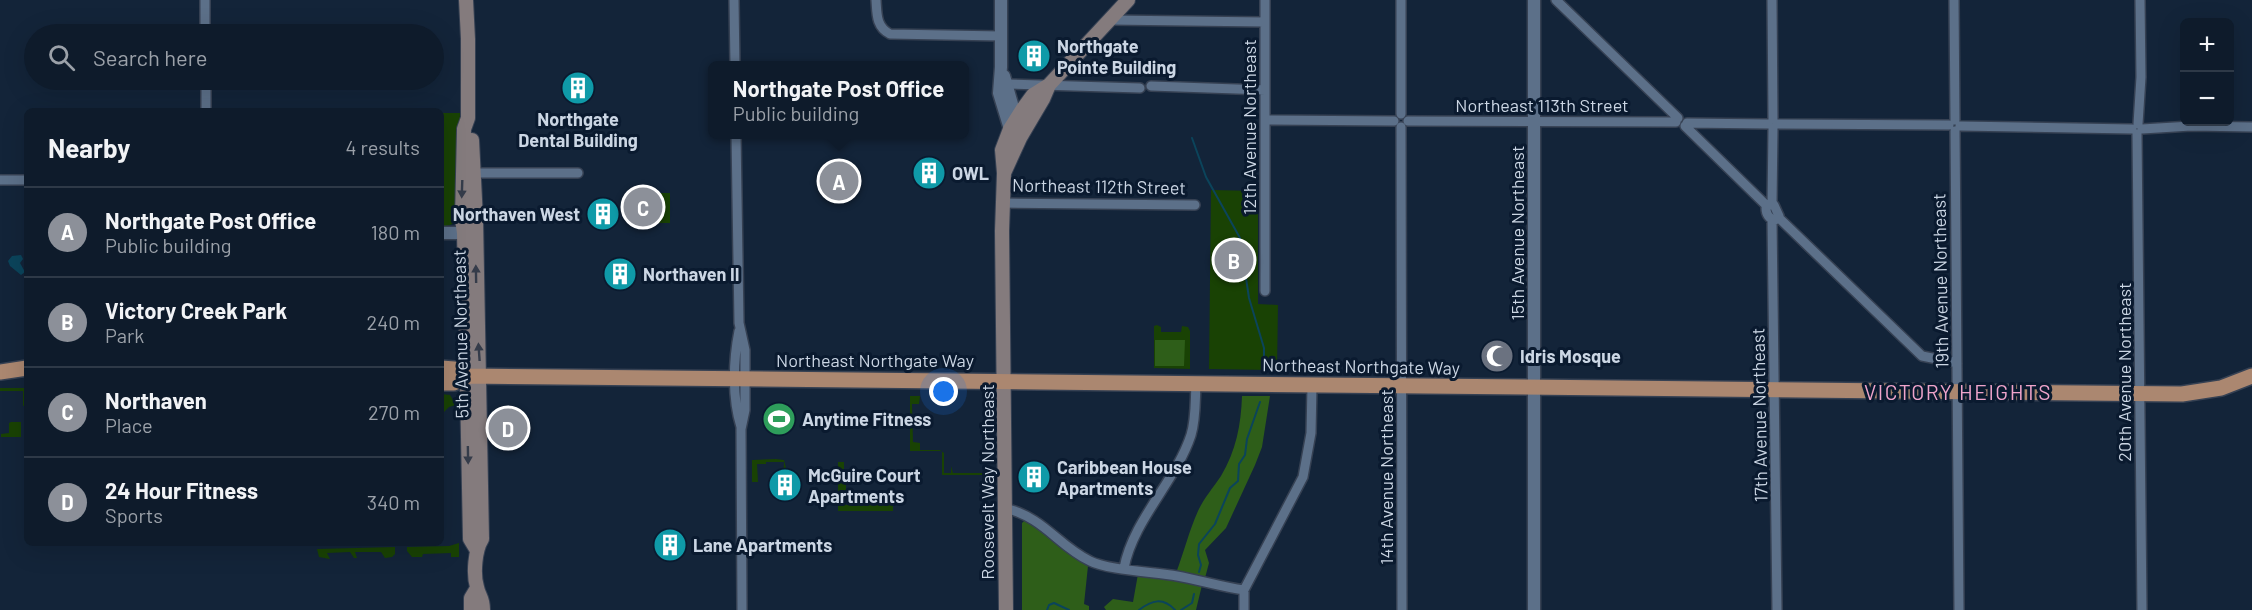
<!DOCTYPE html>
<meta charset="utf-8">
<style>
:root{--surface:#0e1b2b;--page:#172433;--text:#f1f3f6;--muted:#9ba1a9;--line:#2e3947;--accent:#8c9099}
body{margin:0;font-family:Barlow,sans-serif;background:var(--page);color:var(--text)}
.controls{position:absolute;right:18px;top:18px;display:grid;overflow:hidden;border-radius:9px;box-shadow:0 6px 24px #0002}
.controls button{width:54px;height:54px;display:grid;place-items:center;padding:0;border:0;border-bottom:2px solid var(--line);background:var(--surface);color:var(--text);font:30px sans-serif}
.you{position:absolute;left:944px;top:392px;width:21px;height:21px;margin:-15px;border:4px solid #fff;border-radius:50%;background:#1a73e8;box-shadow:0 0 0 9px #1a73e833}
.badge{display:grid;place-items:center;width:39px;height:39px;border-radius:50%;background:var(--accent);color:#fff;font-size:20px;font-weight:700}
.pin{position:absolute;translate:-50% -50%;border:3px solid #fff;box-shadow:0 2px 6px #0006}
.popup{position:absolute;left:708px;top:61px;width:261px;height:78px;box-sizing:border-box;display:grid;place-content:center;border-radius:9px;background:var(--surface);filter:drop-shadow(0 2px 4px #0005);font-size:20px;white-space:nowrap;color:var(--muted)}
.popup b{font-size:22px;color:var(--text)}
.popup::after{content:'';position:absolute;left:50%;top:100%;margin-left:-12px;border:12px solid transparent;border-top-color:var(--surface)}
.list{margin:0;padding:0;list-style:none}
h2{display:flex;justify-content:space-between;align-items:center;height:78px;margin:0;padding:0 24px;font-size:26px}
h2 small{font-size:20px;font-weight:400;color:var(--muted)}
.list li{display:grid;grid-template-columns:39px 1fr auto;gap:18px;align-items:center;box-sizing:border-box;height:90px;padding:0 24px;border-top:2px solid var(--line)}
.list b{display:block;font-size:22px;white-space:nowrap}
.list p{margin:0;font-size:20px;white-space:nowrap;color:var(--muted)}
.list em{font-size:20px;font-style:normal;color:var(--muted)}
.icon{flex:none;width:33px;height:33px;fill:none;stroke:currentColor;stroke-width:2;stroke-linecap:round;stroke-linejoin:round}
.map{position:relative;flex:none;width:2252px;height:610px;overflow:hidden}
.search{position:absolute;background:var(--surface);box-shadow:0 6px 24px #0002;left:24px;top:24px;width:420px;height:66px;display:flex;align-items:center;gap:15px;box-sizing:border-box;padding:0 21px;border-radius:33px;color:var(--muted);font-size:22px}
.panel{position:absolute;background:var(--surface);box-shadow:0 6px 24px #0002;left:24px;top:108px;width:420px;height:438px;border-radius:9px}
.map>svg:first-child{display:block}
.green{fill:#194204}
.forest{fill:#2e5e19}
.water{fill:#0b445b}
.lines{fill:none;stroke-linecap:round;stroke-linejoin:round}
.stream{stroke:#0b445b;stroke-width:2}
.minor-casing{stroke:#364153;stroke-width:12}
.tertiary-casing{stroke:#364153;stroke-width:15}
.secondary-casing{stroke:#364153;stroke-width:16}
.primary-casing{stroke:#364153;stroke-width:18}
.minor{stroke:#5c7089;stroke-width:9}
.tertiary{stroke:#5c7089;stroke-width:12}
.secondary{stroke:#847b7d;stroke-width:14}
.primary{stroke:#ab8770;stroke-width:15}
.oneway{fill:#353c4a}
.labels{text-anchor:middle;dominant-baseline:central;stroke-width:6;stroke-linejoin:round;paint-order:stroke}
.poi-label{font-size:18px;font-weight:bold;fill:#cbd6e4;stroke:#0a1a2f;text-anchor:start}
.street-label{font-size:18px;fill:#cbd6e4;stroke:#0a1a2f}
.quarter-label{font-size:21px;letter-spacing:1.5px;fill:#efa4cb;stroke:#0a1a2f}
</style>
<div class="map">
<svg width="2252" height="610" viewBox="0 0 2252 610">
<rect width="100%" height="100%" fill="#132439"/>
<path class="green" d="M441,113H460L457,217C454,225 450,226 441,226Z
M1211,190L1258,191V304L1278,305L1277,370L1209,369Z
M660,193H670V223H656V204L660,203Z
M1157,325L1161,327V332H1181L1182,326L1188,327L1190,331V369L1154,368V326Z
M0,388H27V405L23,406V391H0Z
M441,394L450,395L456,405L449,407L441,415Z
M910,396H920L919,404H912L913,442L920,443V450H940L944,453V473H951V466L953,473H985L986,467H990V475H942V451H910Z
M11,422H21V437H1V434L9,433V423Z
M776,459L784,460L786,468L795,481L780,482L783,481L784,462H766V464H757L758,482H752V460Z
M838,462H844V470L846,471V505H893V511H838Z
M459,543V557H451V553L423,554L422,557H412L407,551V547L449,546Z
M395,547V554L392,557L385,558L381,552H355L357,558H354L350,552L327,553L330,559L319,557L317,549Z"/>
<path class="forest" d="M1155,340H1185L1184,366H1155Z
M1242,396H1270L1262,447L1255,465L1226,528L1205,550L1209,563L1205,578L1176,573C1184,552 1189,531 1198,511C1204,498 1213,488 1221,476C1236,451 1241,425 1242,396Z
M1025,520L1037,526L1088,566L1084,604L1089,606V610H1022V523Z
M1138,574L1202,585L1196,610H1106L1104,607L1113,599L1133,602Z"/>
<path class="water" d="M21,255L23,259L20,263L25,272L21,275L10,266L8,261L12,256Z"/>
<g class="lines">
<path class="stream" d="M1192,138L1206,177L1240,238L1249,298L1264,348V358
M1199,572L1201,565L1198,555L1199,544L1215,524L1230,488L1238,481L1239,464L1245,455L1247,439L1260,402
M1047,610L1049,605L1054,603L1069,610
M1139,610C1152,600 1163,597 1175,610
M1181,610L1192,603L1194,594"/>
<defs>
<path id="minor" d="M205,0V34
M734,0L735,66
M876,0C877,14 876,27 890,34L1001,36
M1265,0V291
M1401,0V114
M1556,0L1678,118
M1772,0L1773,119
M1954,0L1955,120
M1110,20L1265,22
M1006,84L1140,88
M1151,86L1265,90
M206,111V80
M1266,120L1394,121
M1408,121L1676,122
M1687,123L1768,124
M1777,124L1949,125
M2138,124L2141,77L2140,0
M1685,126L1767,206
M1960,126L2132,129
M1401,127L1402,610
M2142,129L2191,126L2252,127
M1955,131L1959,610
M736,134L739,323L745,350V410L741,429L742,610
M2137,134L2142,610
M474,173H578
M0,180H27
M1002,203L1195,205
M1769,204L1774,205L1779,216L1775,220C1769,219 1766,214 1766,208Z
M1772,204L1773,128
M1778,217L1922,356L1957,363
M1772,219L1777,610
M739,331C733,361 732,398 741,427
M1005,508C1045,518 1057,545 1090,561C1107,570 1155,572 1177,576C1199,580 1222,587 1244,590
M1124,568C1133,520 1176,481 1191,435C1196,419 1195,401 1196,384
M1244,610V590L1303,477L1311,433L1312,386"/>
<path id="tertiary" d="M1001,0V67L999,93L1010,129
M1004,76L1018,125
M441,233H472
M1534,610V0"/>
<path id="secondary" d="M466,0L468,39V118L464,129L462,219L464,233L470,539L476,549
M472,140L476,219L482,539C475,550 473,574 477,587C479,597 483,597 483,610
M1004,173L1020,138L1043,99L1049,85
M471,610V598L477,588
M1006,610L1002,231L1004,173L1002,150L1010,129L1022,110L1033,95L1049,85L1128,0"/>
<path id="primary" d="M441,368L454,369L467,376L2182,394L2221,388L2252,376
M0,372L27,368
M441,383H454L467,376"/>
</defs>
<use href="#minor" class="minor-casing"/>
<use href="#tertiary" class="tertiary-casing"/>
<use href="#secondary" class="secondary-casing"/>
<use href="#primary" class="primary-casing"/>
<use href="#minor" class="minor"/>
<use href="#tertiary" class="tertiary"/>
<use href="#secondary" class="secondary"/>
<use href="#primary" class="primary"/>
</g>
<defs><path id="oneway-solid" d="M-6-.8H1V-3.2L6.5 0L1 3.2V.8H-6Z" transform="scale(1.5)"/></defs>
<g class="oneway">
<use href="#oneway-solid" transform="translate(462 189) rotate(92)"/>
<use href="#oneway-solid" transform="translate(476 274) rotate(-91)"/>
<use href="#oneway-solid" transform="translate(479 352) rotate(-94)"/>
<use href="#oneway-solid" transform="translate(468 455) rotate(89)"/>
</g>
<defs>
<symbol id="building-disc" viewBox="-11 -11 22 22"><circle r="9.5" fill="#0f9aa8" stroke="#0a1a2f"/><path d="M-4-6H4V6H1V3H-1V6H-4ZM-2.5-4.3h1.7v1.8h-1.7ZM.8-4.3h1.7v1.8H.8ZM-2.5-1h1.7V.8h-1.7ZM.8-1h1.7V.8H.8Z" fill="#fff"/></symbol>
<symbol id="mosque-disc" viewBox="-11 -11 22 22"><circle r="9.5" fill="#6b7280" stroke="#0a1a2f"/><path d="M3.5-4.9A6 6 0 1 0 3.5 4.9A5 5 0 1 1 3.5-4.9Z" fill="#fff"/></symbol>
<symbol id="stadium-disc" viewBox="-11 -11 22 22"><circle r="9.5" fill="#2e9e5b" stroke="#0a1a2f"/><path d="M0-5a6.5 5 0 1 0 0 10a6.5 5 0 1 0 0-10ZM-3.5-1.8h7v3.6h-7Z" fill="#fff"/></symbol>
</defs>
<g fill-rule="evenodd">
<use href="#building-disc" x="1015" y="37" width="38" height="38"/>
<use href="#building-disc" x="559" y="69" width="38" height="38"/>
<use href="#building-disc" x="910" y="154" width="38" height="38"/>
<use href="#building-disc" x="584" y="195" width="38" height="38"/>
<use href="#building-disc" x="601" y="255" width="38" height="38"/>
<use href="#mosque-disc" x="1478" y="337" width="38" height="38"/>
<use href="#stadium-disc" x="760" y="400" width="38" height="38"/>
<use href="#building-disc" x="1015" y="458" width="38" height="38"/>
<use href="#building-disc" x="766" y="466" width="38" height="38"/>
<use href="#building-disc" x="651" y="526" width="38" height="38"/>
</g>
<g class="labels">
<g class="poi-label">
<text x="1057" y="46">Northgate<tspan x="1057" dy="21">Pointe Building</tspan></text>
<text x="578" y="119" text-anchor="middle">Northgate<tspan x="578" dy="21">Dental Building</tspan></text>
<text x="952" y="173">OWL</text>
<text x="580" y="214" text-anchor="end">Northaven West</text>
<text x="643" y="274">Northaven II</text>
<text x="1520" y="356">Idris Mosque</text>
<text x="802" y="419">Anytime Fitness</text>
<text x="1057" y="467">Caribbean House<tspan x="1057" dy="21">Apartments</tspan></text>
<text x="808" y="475">McGuire Court<tspan x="808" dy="21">Apartments</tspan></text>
<text x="693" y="545">Lane Apartments</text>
</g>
<g class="street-label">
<text x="1542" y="105">Northeast 113th Street</text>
<text transform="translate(1249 127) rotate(-90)">12th Avenue Northeast</text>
<text transform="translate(1099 186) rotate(1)">Northeast 112th Street</text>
<text transform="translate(1517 233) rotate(-90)">15th Avenue Northeast</text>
<text transform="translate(1940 281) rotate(-91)">19th Avenue Northeast</text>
<text transform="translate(460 334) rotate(-91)">5th Avenue Northeast</text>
<text x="875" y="360">Northeast Northgate Way</text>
<text transform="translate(1361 366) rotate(1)">Northeast Northgate Way</text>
<text transform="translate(2124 372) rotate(-90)">20th Avenue Northeast</text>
<text transform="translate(1759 415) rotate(-91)">17th Avenue Northeast</text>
<text transform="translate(1386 477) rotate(-90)">14th Avenue Northeast</text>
<text transform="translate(987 482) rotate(-90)">Roosevelt Way Northeast</text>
</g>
<g class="quarter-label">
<text x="1958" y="391">VICTORY HEIGHTS</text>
</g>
</g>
</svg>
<div class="controls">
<button>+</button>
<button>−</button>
</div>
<div class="you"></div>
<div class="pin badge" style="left:839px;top:181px">A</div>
<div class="popup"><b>Northgate Post Office</b>Public building</div>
<div class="pin badge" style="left:1234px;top:260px">B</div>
<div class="pin badge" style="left:643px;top:207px">C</div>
<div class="pin badge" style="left:508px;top:428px">D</div>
<div class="search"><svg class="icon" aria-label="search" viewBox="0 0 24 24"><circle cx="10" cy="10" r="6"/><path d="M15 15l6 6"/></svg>Search here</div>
<section class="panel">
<h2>Nearby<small>4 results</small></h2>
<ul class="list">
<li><span class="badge">A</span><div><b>Northgate Post Office</b><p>Public building</p></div><em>180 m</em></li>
<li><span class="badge">B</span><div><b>Victory Creek Park</b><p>Park</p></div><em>240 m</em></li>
<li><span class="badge">C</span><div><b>Northaven</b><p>Place</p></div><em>270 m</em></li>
<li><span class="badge">D</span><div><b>24 Hour Fitness</b><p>Sports</p></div><em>340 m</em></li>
</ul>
</section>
</div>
